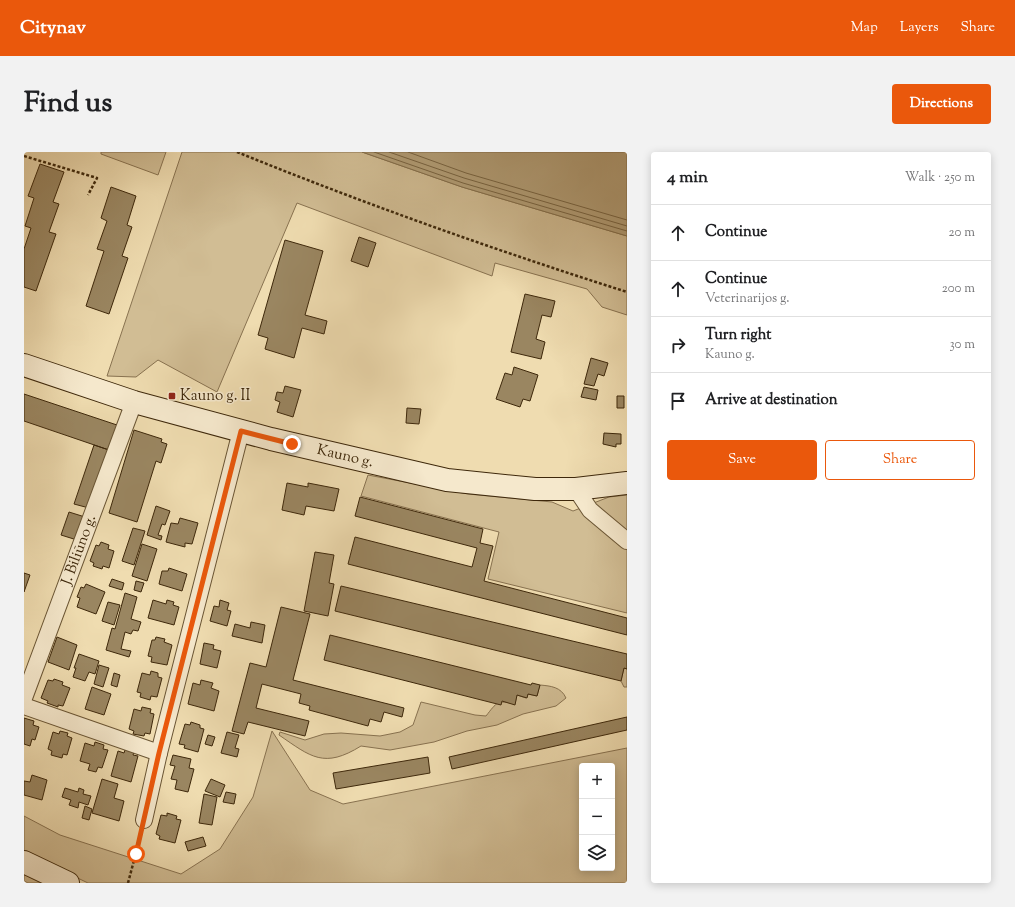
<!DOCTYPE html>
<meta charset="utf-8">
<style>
:root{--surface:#fff;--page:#f2f2f2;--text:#202124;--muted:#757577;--line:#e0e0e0;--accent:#ea580c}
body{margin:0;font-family:"Sorts Mill Goudy",serif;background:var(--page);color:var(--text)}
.controls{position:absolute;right:12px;bottom:12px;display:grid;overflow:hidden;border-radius:4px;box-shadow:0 2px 10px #0003}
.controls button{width:36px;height:36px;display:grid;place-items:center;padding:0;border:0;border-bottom:1px solid var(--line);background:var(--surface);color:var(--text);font:20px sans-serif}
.stop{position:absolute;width:12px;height:12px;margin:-9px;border:3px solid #ea580c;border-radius:50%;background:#fff}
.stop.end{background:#ea580c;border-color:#fff;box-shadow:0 1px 4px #0008}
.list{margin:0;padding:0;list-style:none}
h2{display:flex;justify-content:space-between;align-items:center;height:52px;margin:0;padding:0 16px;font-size:17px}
h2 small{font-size:13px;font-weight:400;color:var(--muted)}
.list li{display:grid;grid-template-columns:26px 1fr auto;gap:12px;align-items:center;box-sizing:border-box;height:56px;padding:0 16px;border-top:1px solid var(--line)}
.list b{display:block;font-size:15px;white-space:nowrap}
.list p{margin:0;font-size:13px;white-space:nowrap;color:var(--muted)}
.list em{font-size:13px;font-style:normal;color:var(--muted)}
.actions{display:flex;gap:8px;padding:12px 16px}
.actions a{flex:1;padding:9px 0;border:1px solid var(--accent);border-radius:4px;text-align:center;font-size:14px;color:var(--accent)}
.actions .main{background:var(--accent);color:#fff}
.icon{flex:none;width:22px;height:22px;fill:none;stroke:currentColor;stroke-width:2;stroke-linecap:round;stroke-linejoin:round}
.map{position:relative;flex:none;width:603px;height:731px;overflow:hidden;border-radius:4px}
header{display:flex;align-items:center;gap:24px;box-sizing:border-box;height:56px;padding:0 20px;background:var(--accent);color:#fff}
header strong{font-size:19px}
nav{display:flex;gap:22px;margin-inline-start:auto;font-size:14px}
.intro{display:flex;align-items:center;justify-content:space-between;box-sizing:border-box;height:96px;padding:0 24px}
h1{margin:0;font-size:28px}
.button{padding:10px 18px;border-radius:4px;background:var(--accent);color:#fff;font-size:14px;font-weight:700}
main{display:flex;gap:24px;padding:0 24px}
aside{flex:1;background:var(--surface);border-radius:4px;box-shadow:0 2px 10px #0003}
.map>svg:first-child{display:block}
.green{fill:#d1bd94;stroke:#887250;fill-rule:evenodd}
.water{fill:#b39f78;stroke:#846f4c}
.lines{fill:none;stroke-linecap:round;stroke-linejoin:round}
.shore{stroke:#786442;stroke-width:1}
.building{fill:#9a8661;stroke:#3e280b}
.minor-casing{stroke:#6a5534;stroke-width:18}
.secondary-casing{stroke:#3e280b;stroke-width:24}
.path{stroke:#3e280b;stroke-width:2.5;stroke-dasharray:3 2;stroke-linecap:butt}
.minor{stroke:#f5e8cc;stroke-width:16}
.secondary{stroke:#f5e8cc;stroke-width:22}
.route{stroke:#ea580c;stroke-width:5}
.poi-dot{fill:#8f2418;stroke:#f5e8cc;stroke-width:1.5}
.labels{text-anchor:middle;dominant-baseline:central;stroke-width:3;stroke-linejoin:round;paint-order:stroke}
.poi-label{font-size:15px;fill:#3e280b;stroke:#f5e8cc;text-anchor:start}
.street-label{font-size:15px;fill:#3e280b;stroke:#f5e8cc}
</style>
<header>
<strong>Citynav</strong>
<nav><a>Map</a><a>Layers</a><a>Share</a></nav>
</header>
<div class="intro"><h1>Find us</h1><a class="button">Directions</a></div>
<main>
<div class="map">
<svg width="603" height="731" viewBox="0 0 603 731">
<rect width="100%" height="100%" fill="#efdcb0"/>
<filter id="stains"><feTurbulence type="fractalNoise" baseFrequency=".005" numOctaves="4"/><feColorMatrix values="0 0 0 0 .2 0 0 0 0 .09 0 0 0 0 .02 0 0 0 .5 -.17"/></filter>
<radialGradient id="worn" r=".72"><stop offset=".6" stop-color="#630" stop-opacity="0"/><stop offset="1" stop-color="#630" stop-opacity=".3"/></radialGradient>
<path class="green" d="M77,0H142L134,23L77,2Z
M158,0H338L438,35L603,84V163L578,155L563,137L471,111L468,124L273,51L193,240L134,208L112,225L83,224Z
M344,323L444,342L528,350L549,359L585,345L603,343V461L464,427L475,380L337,344Z
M600,516L603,517V535H600L597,529Z
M516,533C527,534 537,535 542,546L532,554L499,562L473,573L443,579L410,590L366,598L337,594C300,617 287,605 255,583L256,580L281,588L300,582L317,581L356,584L376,580L389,573L397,550L451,563L462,564C473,550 473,548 491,552L493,543L502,546L504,542L513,544Z
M248,579L286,638L319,652L603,596V731H64L0,700V664L36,683L157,722L196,697L229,645ZM558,614H588V716H558Z
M0,721L22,731H4L0,729Z"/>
<path class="water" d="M338,0H603V84L438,35Z"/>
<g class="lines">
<path class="shore" d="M350,0L439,31L603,79
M365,0L440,26L603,74
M384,0L442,21L603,68"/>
</g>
<path class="building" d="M16,12L40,20L29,50L35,52L25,80L32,82L12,139L0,135V97L7,76L1,74L10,46L4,44Z
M87,35L112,44L103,73L108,75L98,104L104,106L85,162L62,154L80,99L73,97L83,69L77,66Z
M335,85L352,91L344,115L327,109Z
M261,88L299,99L281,163L303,169L300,182L278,176L270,206L241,197L244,186L234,183Z
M501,142L531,149L527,165L518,163L512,187L521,190L517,207L487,200Z
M567,206L584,211L580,224L574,222L570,234L560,232Z
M490,215L514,223L506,249L499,247L496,255L472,247L481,221L488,223Z
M261,234L277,238L269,265L253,260L256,250L251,248L253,240L259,241Z
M560,235L574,238L572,248L557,245Z
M0,242L93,273L85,298L0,269Z
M593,244H600V256H593Z
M383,256L397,257L395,272L382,271Z
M110,278L138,287L137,290L143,292L137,311L132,309L113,370L85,361Z
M580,281L597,282V292H592V295L579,292Z
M70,293L85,298L65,356L50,352Z
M263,331L284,335V331L315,337L310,359L282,354L280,363L258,358Z
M336,345L459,377L456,391L469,394L460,429L603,466V483L324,412L331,385L448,415L453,396L331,364Z
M132,354L146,359L141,373L138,372L134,383L138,384L137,388L123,383Z
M45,360L61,365L53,388L37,383Z
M156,366L174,371L168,392L161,391V395L142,390L147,371L154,372Z
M109,376L121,379L110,413L98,409Z
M77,390L85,393L84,397L90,399L85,416L79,414L78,417L69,414L70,411L66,409L72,393L75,394Z
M118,392L133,397L123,429L108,424Z
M291,400L310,403L305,431L310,432L304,464L280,459Z
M145,416L163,422L158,439L135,432L138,419H144Z
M0,421L6,423L0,440Z
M88,427L100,431L98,438L85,434Z
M112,429L120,431L117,440L110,438Z
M62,432L81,440L72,462L53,455L56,446L53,445L57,435L60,436Z
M317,434L603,502V517L600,516L597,529L311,459Z
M101,441L113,445L107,467L117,470L114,479L109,478L107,482L101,480L97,497L107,499L105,505L82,498L88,476L91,477Z
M129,448L142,452L143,448L150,450L149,453L155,455L150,473L124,466Z
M196,448L205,451L203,458L207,459L203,474L186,469L190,454L195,455Z
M84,450L96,453L90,473L78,469Z
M257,455L286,462L269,528L380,556L378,565L360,560L357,570L346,567L344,574L285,558L286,554L275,551L277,542L238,532L232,556L285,569L281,584L224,570L220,582L208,579L226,511L242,515Z
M227,470L241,473L238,491L208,484L211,472L226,476Z
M306,483L507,533L508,531L516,533L513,544L504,542L503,546L493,543L491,553L478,549L477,553L300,508Z
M33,485L53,493L45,518L24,510Z
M132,485L141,487L140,490L148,493L143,513L127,510L128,505L124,504L128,488H131Z
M180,491L190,493L189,497L197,499L193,516L176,512Z
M55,502L75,509L71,522L65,520L61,529L49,525L52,516H50Z
M75,513L85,516L79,535L70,532Z
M127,519L134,521V525L138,526L133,545L127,544L126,548L116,545L117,541L113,540L118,521L126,523Z
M90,521L96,523L93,535L87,533Z
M30,527L39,530L38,533L46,536L39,554L34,553V555L23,551L24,549L17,546L24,528L29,529Z
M177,528L189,531L187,536L195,539L190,559L164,552L169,531L176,533Z
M68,535L87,542L80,563L61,557Z
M118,555L127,557L126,561L130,562L126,582L121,581L120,584L109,582L110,579L105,577L110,557L117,559Z
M603,565V578L428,617L425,605Z
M0,566L10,569L9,573L15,575L11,588L8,587L6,594L0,592Z
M167,570L176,573V576L180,577L174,600L160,596L161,593L155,592L161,572L166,573Z
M36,579L44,581L43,584L48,586L43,603L39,602L38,606L27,603L28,599L24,597L29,580L35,582Z
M203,580L215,583L211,596L215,597L213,605L197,601Z
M184,583L191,585L188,594L181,592Z
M71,590L80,593L79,597L84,598L78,616L74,615L72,620L64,618L66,612L56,609L61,591L70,594Z
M101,598L110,600L109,603L114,604L107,630L87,624L94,599L100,601Z
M149,603L167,607L165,616L170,617L164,640L151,637L153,628L147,627L151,614L146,613Z
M404,605L406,621L312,637L309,621Z
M8,623L23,628L18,648L0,643V629L6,630Z
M78,627L94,632L90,646L100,649L95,669L68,661Z
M187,627L201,633L196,645L181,639Z
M41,636L54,640L55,636L60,638L59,642L67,644L64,653L55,650L54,656L45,653L47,648L38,645Z
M202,640L212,642L210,652L199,650Z
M180,642L193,645L188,673L175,671Z
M61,654L68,657L65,668L58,666Z
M143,661L153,664L152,667L157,668L151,691L135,687L136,684L132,682L137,663L143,664Z
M179,685L182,694L164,699L161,690Z"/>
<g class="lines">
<defs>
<g id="minor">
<path d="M552,337L566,358L603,389"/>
<path id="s1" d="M0,546L110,250"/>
<path d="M0,554L135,601"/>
<path d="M120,668L135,601L217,279"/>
</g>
<g id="secondary">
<path id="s2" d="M0,213L110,250L247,287L423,328L511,337H552L603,331"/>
<path d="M0,710L44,731"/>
</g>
</defs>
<use href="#minor" class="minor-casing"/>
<use href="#secondary" class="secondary-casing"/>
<path class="path" d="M213,0C341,52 471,98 603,140
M0,4L73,26L64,43
M104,731L117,682"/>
<use href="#minor" class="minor"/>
<use href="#secondary" class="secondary"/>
</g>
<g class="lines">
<path class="route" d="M112,702L135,601L217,279L268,292"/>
</g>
<rect class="poi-dot" x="144" y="240" width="8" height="8" rx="2"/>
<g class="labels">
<g class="poi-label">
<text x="156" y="244">Kauno g. II</text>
</g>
<g class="street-label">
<text stroke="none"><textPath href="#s2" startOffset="334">Kauno g.</textPath></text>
<text stroke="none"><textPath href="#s1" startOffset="158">J. Biliūno g.</textPath></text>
</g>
</g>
<rect width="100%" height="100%" filter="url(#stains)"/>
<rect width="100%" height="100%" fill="url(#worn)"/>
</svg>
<div class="controls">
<button>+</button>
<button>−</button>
<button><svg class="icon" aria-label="layers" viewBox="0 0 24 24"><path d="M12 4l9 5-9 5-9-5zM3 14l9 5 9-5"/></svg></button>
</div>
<div class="stop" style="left:112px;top:702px"></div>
<div class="stop end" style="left:268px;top:292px"></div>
</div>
<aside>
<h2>4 min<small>Walk · 250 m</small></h2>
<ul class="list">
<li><svg class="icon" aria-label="ahead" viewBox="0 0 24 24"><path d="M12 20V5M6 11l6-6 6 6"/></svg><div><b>Continue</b></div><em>20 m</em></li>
<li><svg class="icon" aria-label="ahead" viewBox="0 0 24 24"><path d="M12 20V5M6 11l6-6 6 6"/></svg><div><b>Continue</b><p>Veterinarijos g.</p></div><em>200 m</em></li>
<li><svg class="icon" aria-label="right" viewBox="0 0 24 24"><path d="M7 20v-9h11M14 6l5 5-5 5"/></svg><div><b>Turn right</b><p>Kauno g.</p></div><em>30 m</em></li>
<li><svg class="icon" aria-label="arrive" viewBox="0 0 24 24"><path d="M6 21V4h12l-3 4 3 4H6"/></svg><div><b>Arrive at destination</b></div></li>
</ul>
<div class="actions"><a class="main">Save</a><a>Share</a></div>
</aside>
</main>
